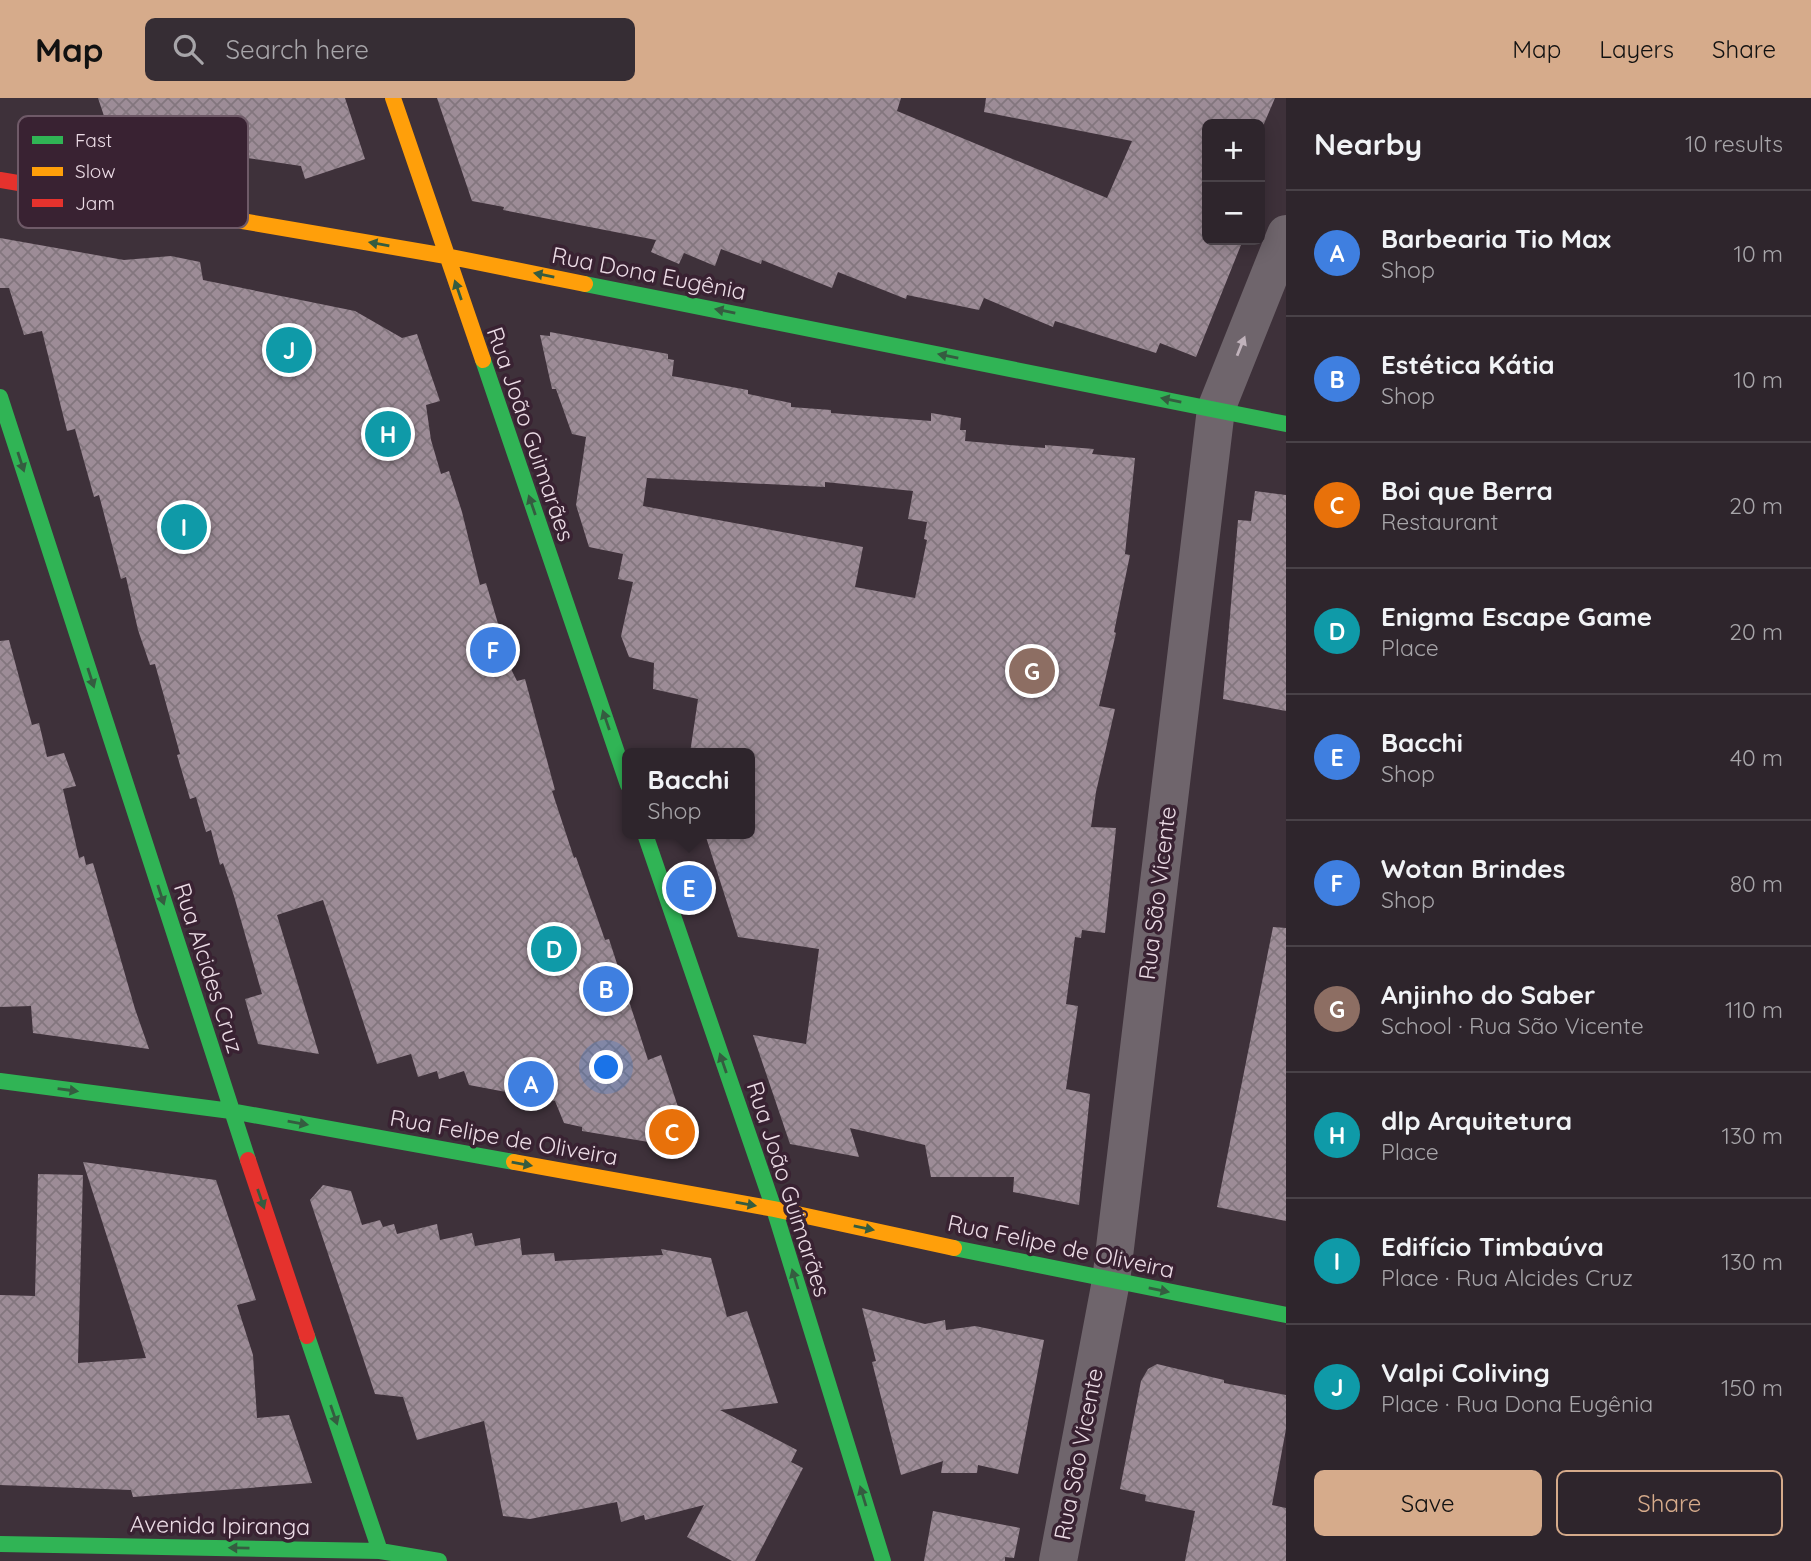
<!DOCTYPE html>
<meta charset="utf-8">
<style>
:root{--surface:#2e252c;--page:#362d34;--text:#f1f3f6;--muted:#a7a5a9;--line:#494248;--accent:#d6ab8b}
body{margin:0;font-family:Quicksand,sans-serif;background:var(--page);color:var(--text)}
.controls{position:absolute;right:21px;top:21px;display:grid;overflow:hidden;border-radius:10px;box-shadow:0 4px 18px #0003}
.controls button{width:63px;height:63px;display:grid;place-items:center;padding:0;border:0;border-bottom:2px solid var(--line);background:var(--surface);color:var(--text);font:35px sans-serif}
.you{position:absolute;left:607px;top:970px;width:24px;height:24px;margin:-18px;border:5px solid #fff;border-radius:50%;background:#1a73e8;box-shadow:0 0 0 10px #1a73e833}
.badge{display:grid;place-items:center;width:46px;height:46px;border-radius:50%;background:var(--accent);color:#fff;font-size:23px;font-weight:700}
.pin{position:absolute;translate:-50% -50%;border:4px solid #fff;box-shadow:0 2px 7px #0006}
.popup{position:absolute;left:622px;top:650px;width:133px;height:91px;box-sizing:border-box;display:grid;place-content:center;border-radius:10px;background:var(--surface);filter:drop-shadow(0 2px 5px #0005);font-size:23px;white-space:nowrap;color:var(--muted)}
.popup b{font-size:26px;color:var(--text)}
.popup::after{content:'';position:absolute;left:50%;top:100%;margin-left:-14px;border:14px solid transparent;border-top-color:var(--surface)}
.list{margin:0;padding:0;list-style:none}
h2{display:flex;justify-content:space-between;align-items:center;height:91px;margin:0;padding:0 28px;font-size:30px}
h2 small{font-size:23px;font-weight:400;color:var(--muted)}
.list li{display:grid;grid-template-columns:46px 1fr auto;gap:21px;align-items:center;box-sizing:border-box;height:126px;padding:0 28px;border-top:2px solid var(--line)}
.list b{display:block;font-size:26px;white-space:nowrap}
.list p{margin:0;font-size:23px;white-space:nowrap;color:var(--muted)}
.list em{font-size:23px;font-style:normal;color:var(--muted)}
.actions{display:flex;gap:14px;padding:21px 28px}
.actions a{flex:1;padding:16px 0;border:2px solid var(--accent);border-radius:10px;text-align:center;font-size:24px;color:var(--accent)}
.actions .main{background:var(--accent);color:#111}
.icon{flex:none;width:38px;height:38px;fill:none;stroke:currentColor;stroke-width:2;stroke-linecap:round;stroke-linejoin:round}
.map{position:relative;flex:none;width:1286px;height:1463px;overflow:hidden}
header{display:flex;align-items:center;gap:42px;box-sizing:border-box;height:98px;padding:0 35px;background:var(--accent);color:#111}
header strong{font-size:33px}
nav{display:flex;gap:38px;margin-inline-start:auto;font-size:24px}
.search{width:490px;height:63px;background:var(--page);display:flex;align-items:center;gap:18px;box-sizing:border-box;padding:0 24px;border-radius:10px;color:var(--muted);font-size:26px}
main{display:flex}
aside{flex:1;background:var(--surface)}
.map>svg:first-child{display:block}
.building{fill:url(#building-cross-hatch);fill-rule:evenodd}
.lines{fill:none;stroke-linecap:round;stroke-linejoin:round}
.street{stroke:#6f656c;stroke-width:38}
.fast{stroke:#30b455;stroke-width:16}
.slow{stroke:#ff9f0a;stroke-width:16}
.jam{stroke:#e5322d;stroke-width:16}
.oneway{fill:#355c40}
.oneway2{fill:#c0b2bb}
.labels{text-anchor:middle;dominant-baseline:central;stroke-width:7;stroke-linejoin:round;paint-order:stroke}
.street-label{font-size:23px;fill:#ecdce6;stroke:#392232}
.key{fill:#392232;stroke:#6f5a68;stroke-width:2}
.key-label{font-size:19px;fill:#ecdce6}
</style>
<header>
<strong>Map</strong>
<div class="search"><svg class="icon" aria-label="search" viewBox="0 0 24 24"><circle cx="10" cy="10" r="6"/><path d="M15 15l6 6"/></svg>Search here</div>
<nav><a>Map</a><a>Layers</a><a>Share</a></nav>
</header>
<main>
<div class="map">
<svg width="1286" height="1463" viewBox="0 0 1286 1463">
<defs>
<pattern id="building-cross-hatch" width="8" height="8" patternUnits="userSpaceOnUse" patternTransform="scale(1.75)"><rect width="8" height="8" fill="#9d8c97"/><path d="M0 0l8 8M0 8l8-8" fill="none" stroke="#83767e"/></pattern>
</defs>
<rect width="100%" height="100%" fill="#3e313a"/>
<path class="building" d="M98,0H345L365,61L305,81L301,68L207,54L195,28L150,44L145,29L126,36L124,30L110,36Z
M437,0H901L897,13L1107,100L1132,43L984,14L986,0H1275L1260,35V26H1207V142H1243L1196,259L1160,245L1156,255L1055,223L1053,229L984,200L979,212L907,197L906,201L838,174L832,190L762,162L761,166L721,151L715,168L684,155L679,166L651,154L656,142L503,112L504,109L472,103Z
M0,140L124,162L171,158L200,164L203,182L355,213L402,240L417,236L440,303L426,307L431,342L441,376L449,373L462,414L480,487L486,485L512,573L517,583L525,581L555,692L552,693L574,760L576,759L605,842L609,841L648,962L661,957L678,1009L663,1013L673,1048L582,1033V1029L564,1025L555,1003L469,987L464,973L439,981L437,973L418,979L411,956L377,966L323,802L277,817L319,956L258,946L245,901L262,896L234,798L223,765L220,767L211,732L206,734L196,699L190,701L177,657L180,656L155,566L150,567L138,532L126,479L121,481L99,397L94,399L75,331L67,333L42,233L24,237L9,190H0Z
M550,234L668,256V261L674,262L672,278L748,292V296L791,305V309L831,312V315L931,323V315L961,320L960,332H966L965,343L1045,350V347L1094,351L1092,356L1135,360L1125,456L1130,457L1114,534L1116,535L1099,608L1115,611L1096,694L1091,729L1116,730L1105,835L1082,832L1081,840L1075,839L1066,906L1078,908L1066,991L1090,996L1079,1107L1013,1094L1014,1079H931L925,1047L850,1030L859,1059L790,1046L753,937L806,946L819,851L738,839L705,736H750V655H690L698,601L653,591L654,565L629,559L621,538L633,484L618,481L623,456L589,449L576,407L586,339L572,336L556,291H552L540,237L550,238ZM647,380L825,389V384L913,393L908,421L927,424L924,441L927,442L915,500L855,489L863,449L643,408Z
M1255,393L1286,397V613L1223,601L1238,422L1251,423Z
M9,542L32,627L39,625L47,659L64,655L76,688L63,691L79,760L84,758L86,767L93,765L135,911L149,951L33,935L31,908L0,909V543Z
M1273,829L1286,830V1123L1217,1109Z
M83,1064L216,1082L256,1202L237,1207L253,1257L257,1320L289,1317L312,1385L133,1399L131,1392L0,1387V1197L35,1198L38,1076L83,1077L78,1265L146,1260Z
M323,1087L351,1093L362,1127L380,1122L383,1129L394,1126L397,1136L437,1126L440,1142L472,1135L475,1148L520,1140L522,1157L554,1155L555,1163L663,1157L661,1151L711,1160L727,1219L747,1213L778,1305L720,1312L797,1352L791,1364L803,1370L755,1463H732L687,1439L704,1407L645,1422L644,1417L621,1424L617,1404L530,1421L503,1418L484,1323L417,1342L403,1299L375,1296L310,1102Z
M862,1210L925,1226L945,1222L946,1232L975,1228L1044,1242L1018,1376L978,1367L977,1375H941L943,1363L901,1377L872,1264L876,1263Z
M1157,1266L1224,1282V1285L1286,1297V1331L1272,1407L1286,1410V1463H1185L1195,1413L1145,1403L1146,1397L1120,1391L1141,1283L1148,1271Z
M933,1413L1020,1430L1014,1460L1005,1459V1463H924Z"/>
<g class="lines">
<path class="street" d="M1058,1463L1111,1183L1216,311L1286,136"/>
<path class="fast" d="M585,186L1286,326
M483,262L628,687
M0,299L248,1062
M645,736L774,1111L883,1463
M0,983L231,1013L514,1064
M954,1150L1286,1217
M307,1238L380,1453
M0,1446L380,1453L439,1463"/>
<path class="slow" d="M393,0L483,262
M160,109L446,158L585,186
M514,1064L774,1111L954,1150"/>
<path class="jam" d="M0,82L160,109
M248,1062L307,1238"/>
</g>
<defs><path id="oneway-solid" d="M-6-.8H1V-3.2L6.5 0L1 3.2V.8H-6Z" transform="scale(1.75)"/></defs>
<g class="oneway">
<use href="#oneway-solid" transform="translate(379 146) rotate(-170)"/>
<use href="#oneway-solid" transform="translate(544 177) rotate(-169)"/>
<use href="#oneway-solid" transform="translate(458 192) rotate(-109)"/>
<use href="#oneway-solid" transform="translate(725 213) rotate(-169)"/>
<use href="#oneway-solid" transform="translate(948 258) rotate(-169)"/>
<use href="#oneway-solid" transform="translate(1171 302) rotate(-169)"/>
<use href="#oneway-solid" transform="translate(21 364) rotate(72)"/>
<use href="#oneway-solid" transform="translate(532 407) rotate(-109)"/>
<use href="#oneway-solid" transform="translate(91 580) rotate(72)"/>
<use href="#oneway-solid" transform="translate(606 622) rotate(-109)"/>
<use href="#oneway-solid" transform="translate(161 797) rotate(72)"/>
<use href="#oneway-solid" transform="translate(723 965) rotate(-109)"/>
<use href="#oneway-solid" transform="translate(68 992) rotate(8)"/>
<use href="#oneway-solid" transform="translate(298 1025) rotate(10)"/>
<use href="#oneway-solid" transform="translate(522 1066) rotate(10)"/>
<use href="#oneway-solid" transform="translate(261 1101) rotate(71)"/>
<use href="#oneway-solid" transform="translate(746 1106) rotate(10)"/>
<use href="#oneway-solid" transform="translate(864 1130) rotate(12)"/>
<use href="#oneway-solid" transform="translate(795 1181) rotate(-107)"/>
<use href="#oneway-solid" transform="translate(1159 1192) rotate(11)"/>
<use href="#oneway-solid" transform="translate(334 1317) rotate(71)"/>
<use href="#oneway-solid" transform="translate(863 1398) rotate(-107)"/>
<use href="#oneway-solid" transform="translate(239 1450) rotate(-179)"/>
</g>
<use class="oneway2" href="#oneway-solid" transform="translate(1241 248) rotate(-68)"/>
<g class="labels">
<g class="street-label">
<text transform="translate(649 175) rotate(11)">Rua Dona Eugênia</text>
<text transform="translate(531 336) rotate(71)">Rua João Guimarães</text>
<text transform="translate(1157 795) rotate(-83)">Rua São Vicente</text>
<text transform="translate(209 870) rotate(72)">Rua Alcides Cruz</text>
<text transform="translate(504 1039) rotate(10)">Rua Felipe de Oliveira</text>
<text transform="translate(789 1091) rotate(72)">Rua João Guimarães</text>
<text transform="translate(1061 1148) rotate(12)">Rua Felipe de Oliveira</text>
<text transform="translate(1078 1356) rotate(-79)">Rua São Vicente</text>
<text transform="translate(220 1427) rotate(1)">Avenida Ipiranga</text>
</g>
</g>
<rect x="18" y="18" width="230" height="112" rx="10" class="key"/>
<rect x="32" y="38" width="31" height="8" fill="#30b455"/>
<rect x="32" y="69" width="31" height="9" fill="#ff9f0a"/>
<rect x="32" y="101" width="31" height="8" fill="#e5322d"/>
<g class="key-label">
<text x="75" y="49">Fast</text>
<text x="75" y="80">Slow</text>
<text x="75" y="112">Jam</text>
</g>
</svg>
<div class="controls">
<button>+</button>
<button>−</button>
</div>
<div class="you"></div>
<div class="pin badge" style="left:531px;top:986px;background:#3f7fe0">A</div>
<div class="pin badge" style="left:606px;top:891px;background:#3f7fe0">B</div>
<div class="pin badge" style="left:672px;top:1034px;background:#e8710a">C</div>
<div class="pin badge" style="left:554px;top:851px;background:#0f9aa8">D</div>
<div class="pin badge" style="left:689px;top:790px;background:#3f7fe0">E</div>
<div class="popup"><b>Bacchi</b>Shop</div>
<div class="pin badge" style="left:493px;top:552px;background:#3f7fe0">F</div>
<div class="pin badge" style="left:1032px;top:573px;background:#8d6e63">G</div>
<div class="pin badge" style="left:388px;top:336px;background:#0f9aa8">H</div>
<div class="pin badge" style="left:184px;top:429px;background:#0f9aa8">I</div>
<div class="pin badge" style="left:289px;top:252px;background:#0f9aa8">J</div>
</div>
<aside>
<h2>Nearby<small>10 results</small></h2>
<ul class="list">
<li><span class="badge" style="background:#3f7fe0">A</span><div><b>Barbearia Tio Max</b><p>Shop</p></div><em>10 m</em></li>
<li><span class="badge" style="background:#3f7fe0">B</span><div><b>Estética Kátia</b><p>Shop</p></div><em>10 m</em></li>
<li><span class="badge" style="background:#e8710a">C</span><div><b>Boi que Berra</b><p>Restaurant</p></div><em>20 m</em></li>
<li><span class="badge" style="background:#0f9aa8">D</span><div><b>Enigma Escape Game</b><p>Place</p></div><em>20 m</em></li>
<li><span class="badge" style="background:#3f7fe0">E</span><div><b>Bacchi</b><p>Shop</p></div><em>40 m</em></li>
<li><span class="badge" style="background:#3f7fe0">F</span><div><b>Wotan Brindes</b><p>Shop</p></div><em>80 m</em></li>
<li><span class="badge" style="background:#8d6e63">G</span><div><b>Anjinho do Saber</b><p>School · Rua São Vicente</p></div><em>110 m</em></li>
<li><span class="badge" style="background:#0f9aa8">H</span><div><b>dlp Arquitetura</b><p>Place</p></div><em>130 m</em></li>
<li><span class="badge" style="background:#0f9aa8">I</span><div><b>Edifício Timbaúva</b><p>Place · Rua Alcides Cruz</p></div><em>130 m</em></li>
<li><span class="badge" style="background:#0f9aa8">J</span><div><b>Valpi Coliving</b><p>Place · Rua Dona Eugênia</p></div><em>150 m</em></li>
</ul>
<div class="actions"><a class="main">Save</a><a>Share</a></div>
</aside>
</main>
